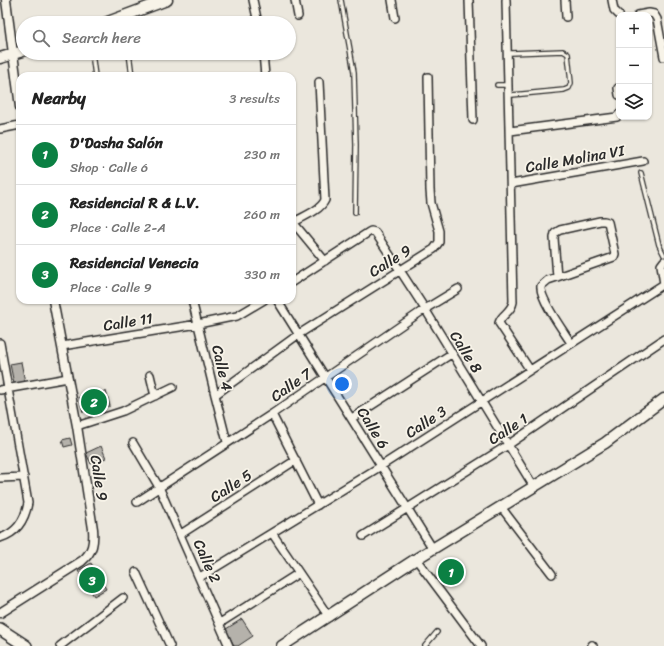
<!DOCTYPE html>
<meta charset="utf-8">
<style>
:root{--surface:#fff;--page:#f2f2f2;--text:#222;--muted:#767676;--line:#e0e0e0;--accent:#0b8043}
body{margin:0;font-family:Sriracha,sans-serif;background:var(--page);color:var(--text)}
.controls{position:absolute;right:12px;top:12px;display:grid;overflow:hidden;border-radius:8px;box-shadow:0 1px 3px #0004}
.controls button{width:36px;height:36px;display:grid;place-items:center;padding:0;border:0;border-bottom:1px solid var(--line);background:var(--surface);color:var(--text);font:20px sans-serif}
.you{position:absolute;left:342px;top:384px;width:14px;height:14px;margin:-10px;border:3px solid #fff;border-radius:50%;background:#1a73e8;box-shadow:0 0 0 6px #1a73e833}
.badge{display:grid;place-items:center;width:26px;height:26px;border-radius:50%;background:var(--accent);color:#fff;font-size:13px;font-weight:700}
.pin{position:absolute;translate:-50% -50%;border:2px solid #fff;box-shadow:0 1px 4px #0006}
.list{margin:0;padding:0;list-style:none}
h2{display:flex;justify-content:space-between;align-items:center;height:52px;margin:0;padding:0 16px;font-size:17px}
h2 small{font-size:13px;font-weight:400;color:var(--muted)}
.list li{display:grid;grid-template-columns:26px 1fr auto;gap:12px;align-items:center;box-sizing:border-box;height:60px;padding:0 16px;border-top:1px solid var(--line)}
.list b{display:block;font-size:15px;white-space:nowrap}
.list p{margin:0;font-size:13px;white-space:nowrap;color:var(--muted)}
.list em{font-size:13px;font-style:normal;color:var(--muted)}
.icon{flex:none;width:22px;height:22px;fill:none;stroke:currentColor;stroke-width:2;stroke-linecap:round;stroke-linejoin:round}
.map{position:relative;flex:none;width:664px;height:646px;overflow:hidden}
.search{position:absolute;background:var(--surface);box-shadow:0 1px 3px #0004;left:16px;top:16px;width:280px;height:44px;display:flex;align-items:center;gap:10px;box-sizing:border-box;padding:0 14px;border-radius:22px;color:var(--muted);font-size:15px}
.panel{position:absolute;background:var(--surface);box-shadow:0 1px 3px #0004;left:16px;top:72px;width:280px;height:232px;border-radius:12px}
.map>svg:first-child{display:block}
.building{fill:#b5b2ab;stroke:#2b2b2b}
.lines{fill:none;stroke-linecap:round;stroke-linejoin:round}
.service-casing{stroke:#2b2b2b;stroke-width:6}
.minor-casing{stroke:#2b2b2b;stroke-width:10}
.tertiary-casing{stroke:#2b2b2b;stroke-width:11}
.secondary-casing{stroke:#2b2b2b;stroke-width:13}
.primary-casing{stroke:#2b2b2b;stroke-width:14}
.service{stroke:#f7f3e8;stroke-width:3.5}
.minor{stroke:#f7f3e8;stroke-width:7}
.tertiary{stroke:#f7f3e8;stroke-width:8}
.secondary{stroke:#f7f3e8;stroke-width:10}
.primary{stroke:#f7f3e8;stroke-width:11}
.labels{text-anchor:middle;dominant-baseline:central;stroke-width:3.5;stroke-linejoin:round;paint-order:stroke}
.street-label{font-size:15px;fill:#2b2b2b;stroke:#f7f3e8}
</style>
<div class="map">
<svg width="664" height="646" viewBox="0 0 664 646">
<rect width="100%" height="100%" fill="#ebe7dd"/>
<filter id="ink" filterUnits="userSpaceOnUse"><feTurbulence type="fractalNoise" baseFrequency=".025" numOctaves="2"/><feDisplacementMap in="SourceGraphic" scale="8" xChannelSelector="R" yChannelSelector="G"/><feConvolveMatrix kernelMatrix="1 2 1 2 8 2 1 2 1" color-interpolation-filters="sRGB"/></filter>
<g filter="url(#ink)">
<path class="building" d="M21,362L25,382L14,384L10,364Z
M106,391L110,406L83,412L79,397Z
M70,438L72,445L64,447L62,440Z
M101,446L106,458L91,464L86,453Z
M91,563L106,589L94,596L78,571Z
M242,619L253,636L238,646H234L226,629Z"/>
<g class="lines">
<defs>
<path id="service" d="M341,0L354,72L356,145L355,213
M92,53L95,76
M129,53L132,76
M511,53L563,51L568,54L571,83L569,88L564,90L512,95
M497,85H508
M641,173L659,245L664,255
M425,646L437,632"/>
<path id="minor" d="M253,0L258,23
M295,0L298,16
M392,0L395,18
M469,0L473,120
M506,0L513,302C511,313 502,313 499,323L530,370
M565,0L566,17
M612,0L614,10L619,15
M638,15L649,13L654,14L657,19L664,57
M263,53L265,76
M618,88L619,95
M0,129L20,125
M510,131L617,117L619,114
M511,184L643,161
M292,221L325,261
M292,223C302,217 320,211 325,200L319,82
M664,261L661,265L664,284
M557,277L554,238L555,233L560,230L600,221H604L608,222L615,254L614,257L557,277L548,280L541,286C539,298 564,332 571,343
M292,282L369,232L371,231L375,232L425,309L534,487
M192,300L215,395L227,442
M277,300L433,549
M0,343L28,503C25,520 17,533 0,538
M62,346L198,324L237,316L264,300
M150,375L155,396
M0,390L68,378
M215,395L299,334L434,249L439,242V231L431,203L430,190L428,77
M272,414L318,505
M352,418L451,354
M77,426L123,411L173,387
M133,443L159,487L229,646
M0,478L24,477
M137,502L272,414L425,309L458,289
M501,507L552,574
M272,533L329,617
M181,534L296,460
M363,536L508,445L664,339
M416,559L481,646
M136,572L170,646
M200,577L381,466L664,284
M220,623L299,573
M592,645L593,646
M60,646L123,598"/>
<path id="tertiary" d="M6,0L20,107
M0,613L82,561C93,552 94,542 93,529L77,426L53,300"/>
<path id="secondary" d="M105,23L167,0
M0,58L23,51
M282,646L416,559L605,443L664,399"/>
<path id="primary" d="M0,629L26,646"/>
</defs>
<use href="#service" class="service-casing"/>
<use href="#minor" class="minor-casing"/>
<use href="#tertiary" class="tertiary-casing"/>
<use href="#secondary" class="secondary-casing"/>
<use href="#primary" class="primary-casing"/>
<use href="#service" class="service"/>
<use href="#minor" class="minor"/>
<use href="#tertiary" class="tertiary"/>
<use href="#secondary" class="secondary"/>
<use href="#primary" class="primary"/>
</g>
</g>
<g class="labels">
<g class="street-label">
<text transform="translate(575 159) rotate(-10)">Calle Molina VI</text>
<text transform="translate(390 261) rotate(-32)">Calle 9</text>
<text transform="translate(128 322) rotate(-9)">Calle 11</text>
<text transform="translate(466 352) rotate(58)">Calle 8</text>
<text transform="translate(222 368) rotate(77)">Calle 4</text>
<text transform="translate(291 385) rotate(-35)">Calle 7</text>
<text transform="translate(426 422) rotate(-33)">Calle 3</text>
<text transform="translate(373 428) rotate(58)">Calle 6</text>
<text transform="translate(508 429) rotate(-33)">Calle 1</text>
<text transform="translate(99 478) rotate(81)">Calle 9</text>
<text transform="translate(231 486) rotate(-33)">Calle 5</text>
<text transform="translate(207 561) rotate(66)">Calle 2</text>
</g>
</g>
</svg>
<div class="controls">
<button>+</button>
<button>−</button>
<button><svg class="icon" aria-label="layers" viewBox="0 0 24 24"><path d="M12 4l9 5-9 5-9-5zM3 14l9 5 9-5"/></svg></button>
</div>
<div class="you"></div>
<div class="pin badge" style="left:451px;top:572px">1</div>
<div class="pin badge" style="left:94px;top:402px">2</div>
<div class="pin badge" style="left:92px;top:580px">3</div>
<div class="search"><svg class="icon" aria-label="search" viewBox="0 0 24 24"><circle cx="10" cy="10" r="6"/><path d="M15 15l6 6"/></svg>Search here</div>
<section class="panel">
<h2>Nearby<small>3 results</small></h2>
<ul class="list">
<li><span class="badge">1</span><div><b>D'Dasha Salón</b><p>Shop · Calle 6</p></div><em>230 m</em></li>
<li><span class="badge">2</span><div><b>Residencial R &amp; L.V.</b><p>Place · Calle 2-A</p></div><em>260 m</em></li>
<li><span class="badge">3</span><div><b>Residencial Venecia</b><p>Place · Calle 9</p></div><em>330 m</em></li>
</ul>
</section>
</div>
